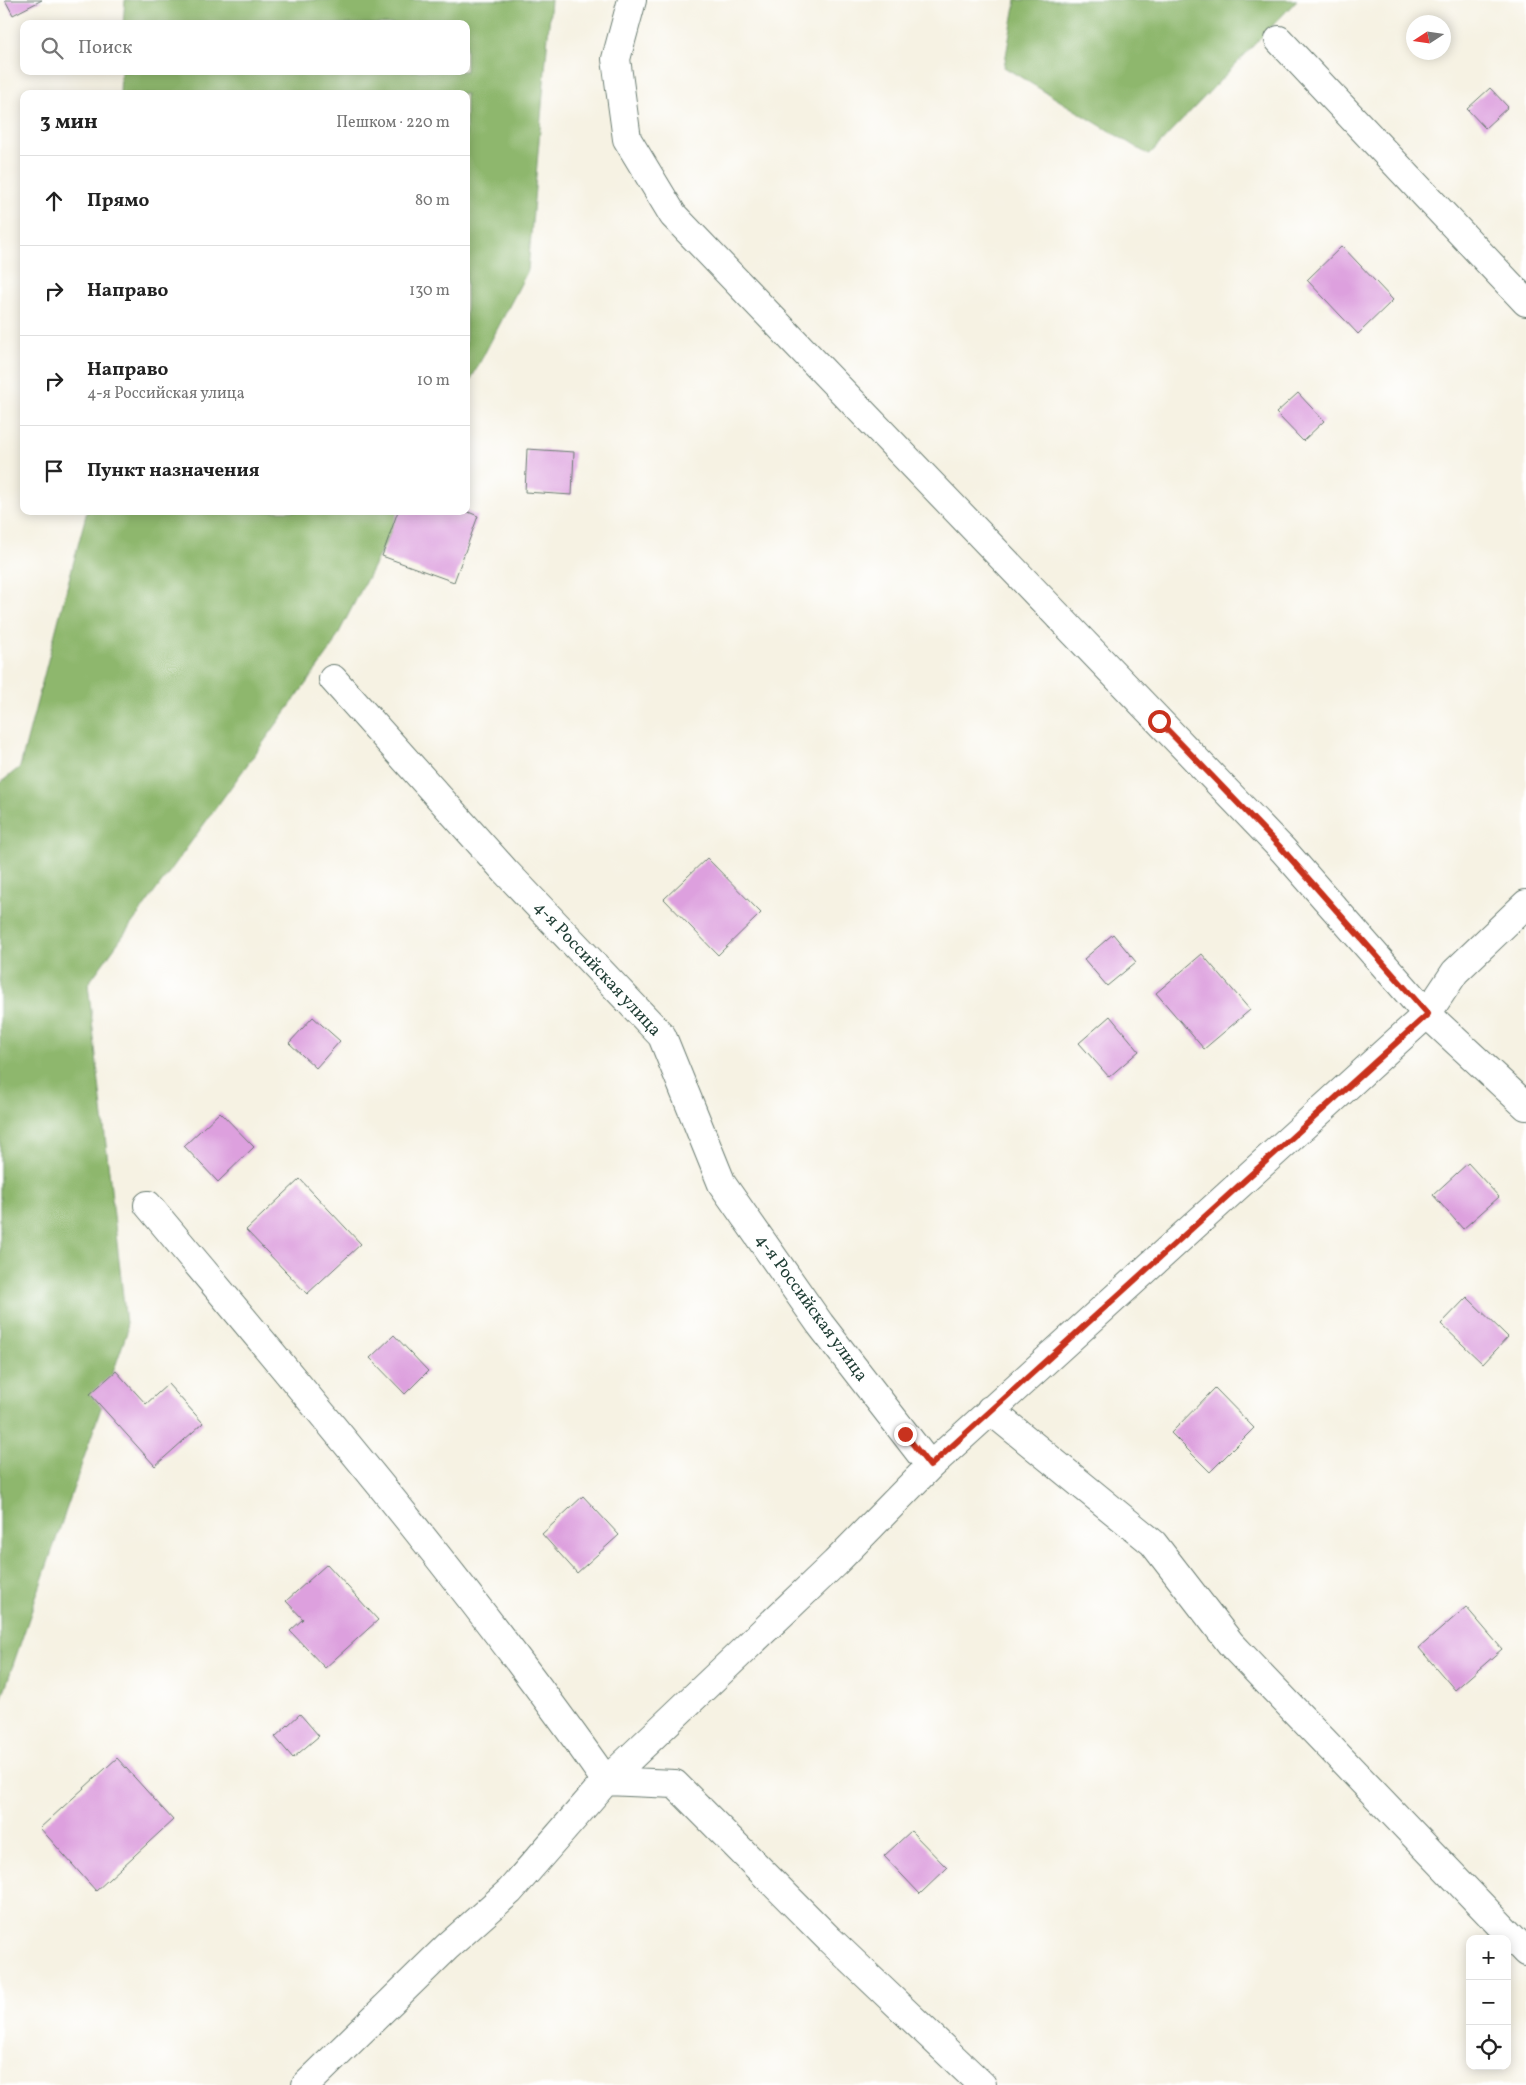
<!DOCTYPE html>
<html lang="ru">
<meta charset="utf-8">
<style>
:root{--surface:#fff;--page:#f2f2f2;--text:#222;--muted:#767676;--line:#e0e0e0}
body{margin:0;font-family:Vollkorn,serif;background:var(--page);color:var(--text)}
.controls{position:absolute;right:15px;bottom:15px;display:grid;overflow:hidden;border-radius:10px;box-shadow:0 2px 12px #0003}
.controls button{width:45px;height:45px;display:grid;place-items:center;padding:0;border:0;border-bottom:1px solid var(--line);background:var(--surface);color:var(--text);font:25px sans-serif}
.compass{position:absolute;left:1406px;top:15px;width:45px;height:45px;border-radius:50%;background:var(--surface);box-shadow:0 2px 12px #0003;rotate:258deg}
.stop{position:absolute;width:15px;height:15px;margin:-11px;border:4px solid #c8321e;border-radius:50%;background:#fff}
.stop.end{background:#c8321e;border-color:#fff;box-shadow:0 1px 5px #0008}
.list{margin:0;padding:0;list-style:none}
h2{display:flex;justify-content:space-between;align-items:center;height:65px;margin:0;padding:0 20px;font-size:21px}
h2 small{font-size:16px;font-weight:400;color:var(--muted)}
.list li{display:grid;grid-template-columns:32px 1fr auto;gap:15px;align-items:center;box-sizing:border-box;height:90px;padding:0 20px;border-top:1px solid var(--line)}
.list b{display:block;font-size:19px;white-space:nowrap}
.list p{margin:0;font-size:16px;white-space:nowrap;color:var(--muted)}
.list em{font-size:16px;font-style:normal;color:var(--muted)}
.icon{flex:none;width:28px;height:28px;fill:none;stroke:currentColor;stroke-width:2;stroke-linecap:round;stroke-linejoin:round}
.map{position:relative;flex:none;width:1526px;height:2085px;overflow:hidden}
.search{position:absolute;background:var(--surface);box-shadow:0 2px 12px #0003;left:20px;top:20px;width:450px;height:55px;display:flex;align-items:center;gap:12px;box-sizing:border-box;padding:0 18px;border-radius:10px;color:var(--muted);font-size:19px}
.panel{position:absolute;background:var(--surface);box-shadow:0 2px 12px #0003;left:20px;top:90px;width:450px;height:425px;border-radius:10px}
.map>svg:first-child{display:block}
.forest{fill:#8eb76d;stroke:#567a50}
.building{fill:#dda0de}
.lines{fill:none;stroke-linecap:round;stroke-linejoin:round}
.minor-casing{stroke:#6a7c71;stroke-width:30}
.minor{stroke:#fff;stroke-width:28}
.route{stroke:#c8321e;stroke-width:6}
.labels{text-anchor:middle;dominant-baseline:central;stroke-width:5;stroke-linejoin:round;paint-order:stroke}
.street-label{font-size:18px;fill:#1f3d34;stroke:#fff}
</style>
<div class="map">
<svg width="1526" height="2085" viewBox="0 0 1526 2085">
<rect width="100%" height="100%" fill="#fff"/>
<filter id="ink" filterUnits="userSpaceOnUse"><feTurbulence type="fractalNoise" baseFrequency=".02" numOctaves="2"/><feDisplacementMap in="SourceGraphic" scale="10" xChannelSelector="R" yChannelSelector="G"/><feConvolveMatrix kernelMatrix="1 2 1 2 8 2 1 2 1" color-interpolation-filters="sRGB"/></filter>
<filter id="wash" filterUnits="userSpaceOnUse"><feTurbulence type="fractalNoise" baseFrequency=".0096" numOctaves="4" result="noise"/><feDisplacementMap in="SourceGraphic" scale="20" xChannelSelector="R" yChannelSelector="G"/><feGaussianBlur stdDeviation="1.12" result="paint"/><feColorMatrix in="noise" values="0 0 0 0 0 0 0 0 0 0 0 0 0 0 0 0 0 1.4 0 .05"/><feComposite in="paint" operator="in"/></filter>
<g filter="url(#wash)">
<rect width="100%" height="100%" fill="#f6f2e3"/>
<path class="forest" d="M125,0H551L528,270L466,389V94H120L121,71H466V24H123Z
M1016,0H1297L1149,155L1004,67Z
M87,511H402L329,652L88,984L127,1332L0,1703V783L20,767Z"/>
<g id="blocks">
<path class="building" d="M5,0H42L13,15Z
M1490,88L1508,107L1485,128L1467,109Z
M1342,246L1393,300L1358,334L1307,280Z
M1298,393L1324,421L1303,441L1276,413Z
M527,449L574,452L572,495L525,492Z
M398,511H466L478,516L454,582L382,556Z
M707,858L761,913L718,955L664,899Z
M1113,934L1136,962L1107,986L1084,959Z
M1202,954L1250,1010L1204,1049L1156,993Z
M1110,1016L1139,1051L1109,1077L1079,1043Z
M313,1017L340,1041L316,1068L289,1043Z
M220,1112L254,1147L218,1182L184,1146Z
M1468,1163L1499,1197L1463,1229L1433,1195Z
M300,1179L361,1244L307,1294L246,1230Z
M1467,1297L1508,1337L1483,1364L1441,1324Z
M394,1335L428,1371L405,1394L370,1358Z
M116,1371L146,1404L168,1384L203,1423L155,1466L90,1394Z
M1215,1388L1254,1428L1210,1472L1171,1433Z
M583,1496L619,1535L577,1573L542,1534Z
M327,1564L378,1620L325,1668L290,1631L303,1619L286,1601Z
M1466,1607L1502,1649L1455,1690L1419,1648Z
M300,1714L319,1736L293,1758L275,1737Z
M117,1758L173,1820L96,1891L40,1828Z
M911,1831L947,1868L920,1894L884,1856Z"/>
</g>
</g>
<g filter="url(#ink)">
<use href="#blocks" fill-opacity="0" stroke="#6a7c71" stroke-width="1"/>
<g class="lines">
<defs>
<path id="minor" d="M632,0L616,59L627,139L673,215L1283,850L1427,1014L1526,1106
M1279,40L1526,302
M333,679L506,872L662,1036L722,1184L820,1324L930,1466
M148,1205C305,1393 465,1580 606,1781L675,1784L830,1940L982,2085
M990,1410L1153,1543L1231,1644L1526,1952
M306,2085L447,1947L510,1891L606,1781L835,1563L930,1466L1427,1014L1455,972L1526,904"/>
</defs>
<use href="#minor" class="minor-casing"/>
<use href="#minor" class="minor"/>
</g>
</g>
<g class="lines" filter="url(#ink)">
<path class="route" d="M905,1434L930,1466L1428,1014L1283,850L1159,721"/>
</g>
<g class="labels">
<g class="street-label">
<text transform="translate(597 969) rotate(47)">4-я Российская улица</text>
<text transform="translate(811 1308) rotate(54)">4-я Российская улица</text>
</g>
</g>
</svg>
<div class="controls">
<button>+</button>
<button>−</button>
<button><svg class="icon" aria-label="locate" viewBox="0 0 24 24"><circle cx="12" cy="12" r="6"/><path d="M12 2v4M12 18v4M2 12h4M18 12h4"/></svg></button>
</div>
<svg class="compass" viewBox="-18 -18 36 36"><path d="M0-13l5 13h-10z" fill="#e53935"/><path d="M0 13l5-13h-10z" fill="#767676"/></svg>
<div class="stop" style="left:1159px;top:721px"></div>
<div class="stop end" style="left:905px;top:1434px"></div>
<div class="search"><svg class="icon" aria-label="search" viewBox="0 0 24 24"><circle cx="10" cy="10" r="6"/><path d="M15 15l6 6"/></svg>Поиск</div>
<section class="panel">
<h2>3 мин<small>Пешком · 220 m</small></h2>
<ul class="list">
<li><svg class="icon" aria-label="ahead" viewBox="0 0 24 24"><path d="M12 20V5M6 11l6-6 6 6"/></svg><div><b>Прямо</b></div><em>80 m</em></li>
<li><svg class="icon" aria-label="right" viewBox="0 0 24 24"><path d="M7 20v-9h11M14 6l5 5-5 5"/></svg><div><b>Направо</b></div><em>130 m</em></li>
<li><svg class="icon" aria-label="right" viewBox="0 0 24 24"><path d="M7 20v-9h11M14 6l5 5-5 5"/></svg><div><b>Направо</b><p>4-я Российская улица</p></div><em>10 m</em></li>
<li><svg class="icon" aria-label="arrive" viewBox="0 0 24 24"><path d="M6 21V4h12l-3 4 3 4H6"/></svg><div><b>Пункт назначения</b></div></li>
</ul>
</section>
</div>
